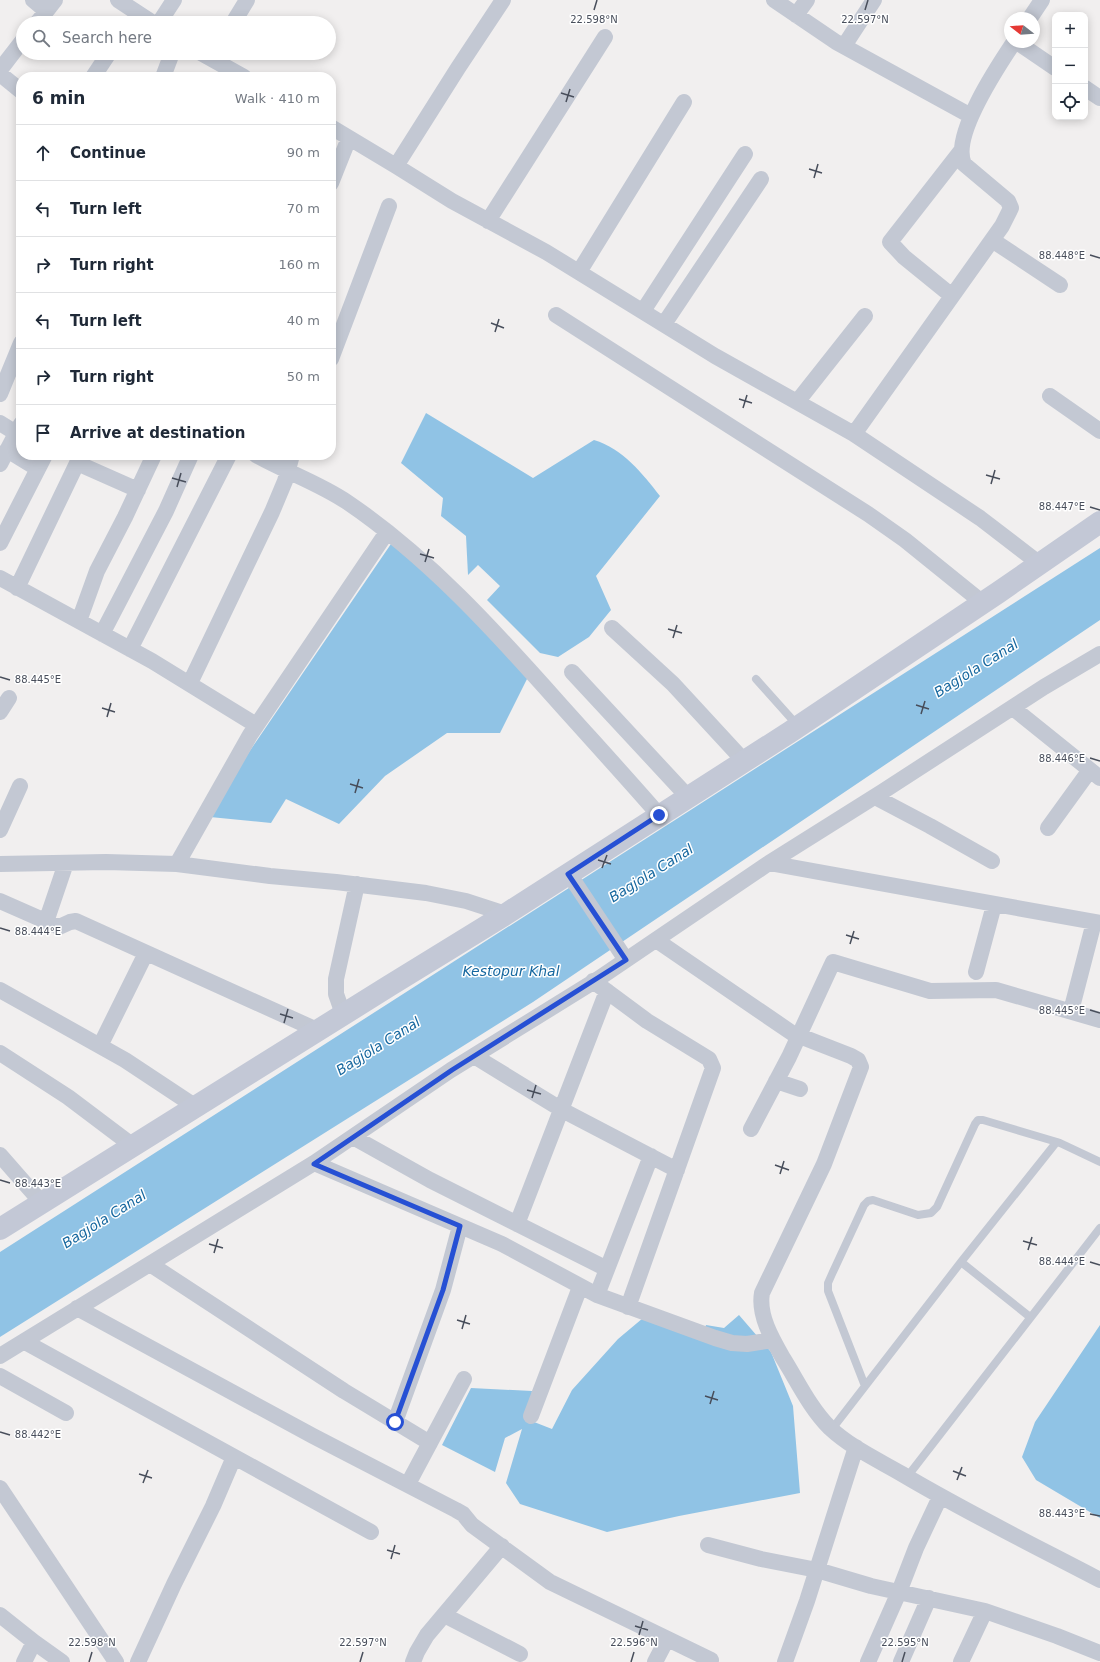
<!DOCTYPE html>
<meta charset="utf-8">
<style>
:root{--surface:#fff;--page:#f6f6f7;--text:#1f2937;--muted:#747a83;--line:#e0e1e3}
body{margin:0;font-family:"DejaVu Sans",sans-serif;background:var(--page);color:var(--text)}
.controls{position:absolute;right:12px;top:12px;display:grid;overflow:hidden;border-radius:8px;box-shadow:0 2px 10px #0003}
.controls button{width:36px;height:36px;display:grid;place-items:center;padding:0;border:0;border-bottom:1px solid var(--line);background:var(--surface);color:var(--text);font:20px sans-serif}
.compass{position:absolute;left:1004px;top:12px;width:36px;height:36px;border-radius:50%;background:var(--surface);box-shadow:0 2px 10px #0003;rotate:287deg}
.stop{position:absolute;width:12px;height:12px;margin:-9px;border:3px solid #2650d4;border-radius:50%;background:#fff}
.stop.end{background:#2650d4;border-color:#fff;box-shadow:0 1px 4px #0008}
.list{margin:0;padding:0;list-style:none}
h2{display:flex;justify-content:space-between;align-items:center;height:52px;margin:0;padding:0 16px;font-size:17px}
h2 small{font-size:13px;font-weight:400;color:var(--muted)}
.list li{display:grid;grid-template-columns:26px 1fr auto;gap:12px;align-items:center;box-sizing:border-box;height:56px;padding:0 16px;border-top:1px solid var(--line)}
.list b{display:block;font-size:15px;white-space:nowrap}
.list em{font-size:13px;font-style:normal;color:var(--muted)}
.icon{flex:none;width:22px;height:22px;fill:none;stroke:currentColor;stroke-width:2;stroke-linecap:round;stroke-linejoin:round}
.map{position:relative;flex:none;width:1100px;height:1662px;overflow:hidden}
.search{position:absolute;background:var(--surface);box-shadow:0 2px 10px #0003;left:16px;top:16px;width:320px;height:44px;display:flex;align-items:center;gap:10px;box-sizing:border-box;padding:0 14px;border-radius:22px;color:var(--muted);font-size:15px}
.panel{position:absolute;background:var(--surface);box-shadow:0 2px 10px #0003;left:16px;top:72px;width:320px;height:388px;border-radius:16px}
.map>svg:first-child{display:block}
.water{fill:#90c3e5}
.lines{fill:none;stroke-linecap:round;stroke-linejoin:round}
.lane{stroke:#c3c8d3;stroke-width:8}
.street{stroke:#c3c8d3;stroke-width:16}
.secondary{stroke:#c3c8d6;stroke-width:22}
.route{stroke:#2650d4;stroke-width:5}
.ticks{fill:none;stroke:#484e5b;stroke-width:1.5}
.labels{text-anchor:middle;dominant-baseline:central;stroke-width:3;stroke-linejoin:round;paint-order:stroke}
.water-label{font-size:14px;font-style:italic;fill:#17689f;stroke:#fff}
.ticks-label{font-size:10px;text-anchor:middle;fill:#484e5b;stroke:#fff;stroke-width:3;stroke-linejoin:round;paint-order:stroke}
</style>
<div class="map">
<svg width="1100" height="1662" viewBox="0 0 1100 1662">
<rect width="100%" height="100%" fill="#f1efef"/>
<path class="water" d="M426,413L533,478L594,440C623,449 642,473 660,496L596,576L611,610L589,637L558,657L540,653L487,600L500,586L478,565L468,575L466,536L441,516L443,498L401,463Z
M393,541L530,673L500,733H447L385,776L339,824L286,799L271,823L210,817L249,752Z
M1100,548V620L533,1002L0,1337V1252Z
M649,1313L701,1340L706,1325L724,1328L739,1315L771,1352L793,1406L800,1493L679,1516L607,1532L520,1504L506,1483L522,1429L505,1438L495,1472L442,1445L471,1388L532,1391L529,1420L552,1429L572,1390L618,1339Z
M1100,1325V1518L1036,1480L1022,1457L1035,1422Z"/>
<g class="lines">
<path class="lane" d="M756,679L798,726
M961,1262L1030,1317
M865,1386L828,1291V1283L832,1274L864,1205L868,1201L873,1200L918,1215L931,1213L937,1207L975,1124L978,1120H983L1057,1142
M832,1429L961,1262L1055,1144L1057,1142L1060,1143L1100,1162
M907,1477L1100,1228"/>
<path class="street" d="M33,0L46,11
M118,0L153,23
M774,0L836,42L971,116
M796,15L807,0
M1030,18L1042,0
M37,23L55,0
M159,23L174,0
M233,23L247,0
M1017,42L1055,68
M844,46L874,0
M201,53L244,77
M0,70L23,40
M0,74L21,91
M93,77L109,53
M163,77L172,53
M1085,88L1100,98
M331,127L396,166L452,201L546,252L715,356L854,434L980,518L1040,564
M396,166L458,68L503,0
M331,183L349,138
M488,221L605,37
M992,240L1060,285
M579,272L684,102
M952,296L904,257L890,242L961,151
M643,311L745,154
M556,315L868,514L905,540L983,603
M664,324L761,179
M331,359L389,206
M0,394L21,343
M1050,396L1100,431
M797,402L865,316
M0,423L16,433
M854,434L1002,226L1011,208L1008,201L964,164C951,136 998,66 1014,42
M7,450L38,469
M256,455C286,472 319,483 347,502C428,557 494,630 558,702C592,740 626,777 659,815
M77,463L138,490
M0,464L21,424
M0,543L45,455
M0,578L152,661L256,725
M17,588L81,455
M79,621L97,571L125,517L154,455
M612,628L673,684L744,761
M102,634L166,511L191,455
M130,649L229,455
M572,672L688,797
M190,683L272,512L285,481L292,455
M1013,708L1100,778
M0,712L9,698
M875,797L930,826L992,861
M1048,828L1090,770
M0,830L20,786
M769,863L1100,923
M0,864L106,862L177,864L270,876L336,882L426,893L466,901L506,914
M177,864L250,735L387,532
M569,874L626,960
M0,901L59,927L70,922L76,921L317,1030
M46,922L66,863
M656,940L792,1033L851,1056L858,1060L861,1067L824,1164L762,1293C758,1315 772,1339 783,1358C798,1382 810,1408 830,1428C850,1447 878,1460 902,1474C966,1512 1033,1545 1100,1580
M976,972L994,905
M593,981L647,1021L709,1059L713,1068L628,1307
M0,990L125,1060L196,1107
M1071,1011L1094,922
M343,1014L336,994V979L357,884
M100,1046L146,953
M0,1053L68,1097L133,1146
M474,1056L564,1111L677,1170
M776,1081L800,1089
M751,1129L789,1057L833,962L930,991L996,990L1100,1020
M353,1137L430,1180L607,1269
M0,1155L42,1203
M314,1163L502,1244L597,1295L715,1338L732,1343L747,1344L772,1340
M517,1224L607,991
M150,1264L344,1391L430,1443
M597,1295L651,1156
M77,1308L313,1436L456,1510L463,1514L472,1525L550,1582L711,1660
M25,1342L371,1532
M0,1356L314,1163L451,1070L598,979L769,863L882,792L1044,687L1100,654
M0,1376L66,1413
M531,1416L580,1287
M395,1422L443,1290L460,1226
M408,1484L464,1379
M0,1488L116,1662
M708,1545L761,1559L817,1570L871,1586L985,1611L1057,1636L1100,1653
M0,1615L34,1642L62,1662
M444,1615L520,1654
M24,1662L34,1642
M138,1662L174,1584L213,1506L234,1457
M413,1662L417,1652L427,1635L502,1546
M655,1662L667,1639
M785,1662L807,1601L856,1447
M868,1662L899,1592L916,1548L940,1497
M901,1662L929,1598
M961,1662L985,1611"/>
<path class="secondary" d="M0,1229L389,986L506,914L790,732L999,592L1100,522"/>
</g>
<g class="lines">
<path class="route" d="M395,1422L443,1290L460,1226L314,1164L452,1070L626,960L568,874L659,815"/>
</g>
<path class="ticks" d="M594,10L597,0M865,10L868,0M561,93L574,97M566,102L570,89M809,169L822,173M814,178L818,164M1090,255L1100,258M491,323L504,328M495,332L499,319M739,399L752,403M743,408L747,395M986,475L1000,479M172,478L186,482M991,484L995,470M177,487L181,473M1090,507L1100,510M420,554L434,558M425,562L429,549M668,629L682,633M673,638L677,625M0,677L10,680M916,705L929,709M102,708L115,712M921,714L925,701M107,717L111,703M1090,758L1100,761M350,784L363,788M355,793L359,779M598,860L611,864M602,868L607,855M0,928L10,931M846,935L859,939M850,944L854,931M1090,1010L1100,1013M280,1014L293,1018M284,1023L288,1009M527,1090L541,1094M532,1098L536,1085M775,1165L789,1170M780,1174L784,1161M0,1180L10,1183M1023,1241L1037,1245M209,1244L223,1248M1028,1250L1032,1237M214,1253L218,1239M1090,1262L1100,1265M457,1320L470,1324M462,1329L466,1315M705,1396L718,1400M710,1404L714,1391M0,1432L10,1435M953,1471L966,1476M139,1474L152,1478M957,1480L962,1467M143,1483L148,1470M1090,1514L1100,1516M387,1550L400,1554M391,1559L395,1545M635,1626L648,1630M639,1635L643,1621M89,1662L92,1652M360,1662L363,1652M631,1662L634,1652M902,1662L905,1652"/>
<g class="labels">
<g class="water-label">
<text transform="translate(976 668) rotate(-32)">Bagjola Canal</text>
<text transform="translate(651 873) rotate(-32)">Bagjola Canal</text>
<text x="511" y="971">Kestopur Khal</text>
<text transform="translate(378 1046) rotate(-32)">Bagjola Canal</text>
<text transform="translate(104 1219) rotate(-32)">Bagjola Canal</text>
</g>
</g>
<g class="ticks-label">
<text x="594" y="23">22.598°N</text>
<text x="865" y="23">22.597°N</text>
<text x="1062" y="259">88.448°E</text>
<text x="1062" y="510">88.447°E</text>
<text x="38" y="683">88.445°E</text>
<text x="1062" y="762">88.446°E</text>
<text x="38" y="935">88.444°E</text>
<text x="1062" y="1014">88.445°E</text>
<text x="38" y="1187">88.443°E</text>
<text x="1062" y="1265">88.444°E</text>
<text x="38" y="1438">88.442°E</text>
<text x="1062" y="1517">88.443°E</text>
<text x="92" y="1646">22.598°N</text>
<text x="363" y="1646">22.597°N</text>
<text x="634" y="1646">22.596°N</text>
<text x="905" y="1646">22.595°N</text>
</g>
</svg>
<div class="controls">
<button>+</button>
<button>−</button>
<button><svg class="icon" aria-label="locate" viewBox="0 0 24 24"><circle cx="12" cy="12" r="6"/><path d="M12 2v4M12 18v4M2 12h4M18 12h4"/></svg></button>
</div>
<svg class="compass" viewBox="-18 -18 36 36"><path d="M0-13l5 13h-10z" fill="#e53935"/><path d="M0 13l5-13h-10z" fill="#747a83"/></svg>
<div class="stop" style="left:395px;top:1422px"></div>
<div class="stop end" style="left:659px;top:815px"></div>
<div class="search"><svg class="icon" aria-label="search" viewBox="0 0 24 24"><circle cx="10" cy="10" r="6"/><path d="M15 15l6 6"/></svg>Search here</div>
<section class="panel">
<h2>6 min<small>Walk · 410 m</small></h2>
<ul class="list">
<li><svg class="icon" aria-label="ahead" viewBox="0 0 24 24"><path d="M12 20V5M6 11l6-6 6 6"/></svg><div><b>Continue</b></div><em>90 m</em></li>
<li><svg class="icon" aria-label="left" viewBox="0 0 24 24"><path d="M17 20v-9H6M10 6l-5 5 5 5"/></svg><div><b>Turn left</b></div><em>70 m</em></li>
<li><svg class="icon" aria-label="right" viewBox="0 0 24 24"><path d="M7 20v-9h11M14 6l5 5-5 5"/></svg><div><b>Turn right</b></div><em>160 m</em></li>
<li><svg class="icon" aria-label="left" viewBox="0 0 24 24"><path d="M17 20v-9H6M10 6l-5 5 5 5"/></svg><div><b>Turn left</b></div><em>40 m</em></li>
<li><svg class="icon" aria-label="right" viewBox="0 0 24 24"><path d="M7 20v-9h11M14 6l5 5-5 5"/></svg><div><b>Turn right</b></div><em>50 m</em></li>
<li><svg class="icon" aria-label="arrive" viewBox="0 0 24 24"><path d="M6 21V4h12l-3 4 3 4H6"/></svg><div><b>Arrive at destination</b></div></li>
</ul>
</section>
</div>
